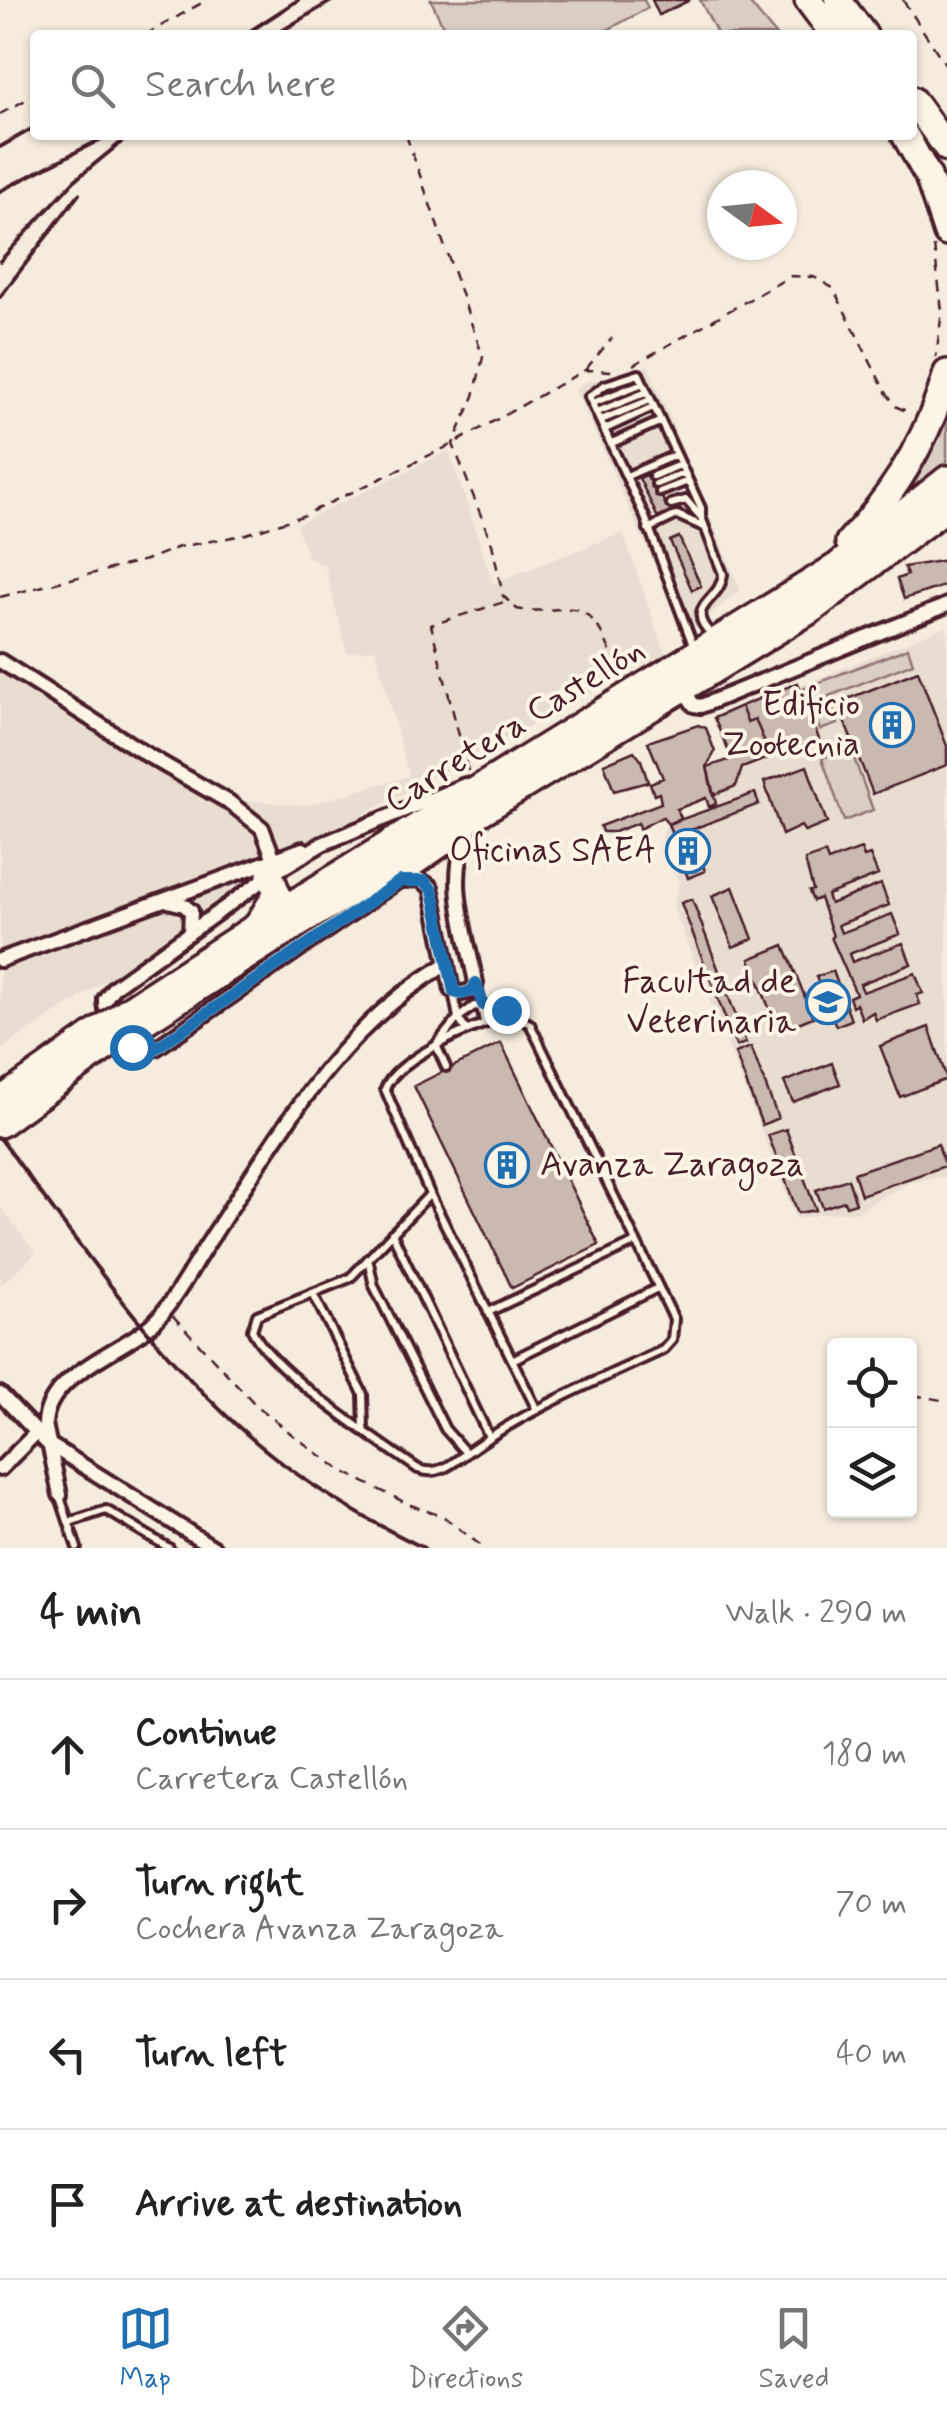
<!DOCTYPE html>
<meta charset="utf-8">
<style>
:root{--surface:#fff;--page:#f2f2f2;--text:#222;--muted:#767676;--line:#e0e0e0;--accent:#1f6fb2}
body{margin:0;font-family:Mynerve,sans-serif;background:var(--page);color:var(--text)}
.controls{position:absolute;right:30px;bottom:30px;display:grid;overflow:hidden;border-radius:10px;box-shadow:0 2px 8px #0004}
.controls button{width:90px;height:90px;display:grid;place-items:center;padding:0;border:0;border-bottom:2px solid var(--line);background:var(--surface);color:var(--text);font:50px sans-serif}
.compass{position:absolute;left:707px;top:170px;width:90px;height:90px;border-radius:50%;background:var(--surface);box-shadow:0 2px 8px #0004;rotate:105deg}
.stop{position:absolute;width:30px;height:30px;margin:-22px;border:8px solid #1f6fb2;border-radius:50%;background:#fff}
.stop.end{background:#1f6fb2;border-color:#fff;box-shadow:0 2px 10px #0008}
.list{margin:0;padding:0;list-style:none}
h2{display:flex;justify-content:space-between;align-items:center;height:130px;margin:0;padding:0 40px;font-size:42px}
h2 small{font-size:32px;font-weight:400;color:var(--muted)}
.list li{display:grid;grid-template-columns:65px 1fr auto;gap:30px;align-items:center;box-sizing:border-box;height:150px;padding:0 40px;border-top:2px solid var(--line)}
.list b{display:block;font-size:38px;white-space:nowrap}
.list p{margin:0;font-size:32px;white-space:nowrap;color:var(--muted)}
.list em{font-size:32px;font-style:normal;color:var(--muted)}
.icon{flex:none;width:55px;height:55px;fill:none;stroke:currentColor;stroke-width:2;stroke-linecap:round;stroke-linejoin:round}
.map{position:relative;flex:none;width:947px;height:1548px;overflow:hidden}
.search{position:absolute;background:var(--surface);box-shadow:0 2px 8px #0004;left:30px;right:30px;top:30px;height:110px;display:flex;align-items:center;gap:25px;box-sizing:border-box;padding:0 35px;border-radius:10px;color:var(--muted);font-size:38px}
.sheet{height:730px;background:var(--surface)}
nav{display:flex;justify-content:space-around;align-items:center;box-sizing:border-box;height:140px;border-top:2px solid var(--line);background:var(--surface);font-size:28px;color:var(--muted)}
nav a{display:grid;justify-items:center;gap:5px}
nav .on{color:var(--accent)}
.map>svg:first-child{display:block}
.built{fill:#e8ddd0}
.green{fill:#dbcec4;stroke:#927678;stroke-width:2.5}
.building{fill:#cab9b1;stroke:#4a1f2b;stroke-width:2.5}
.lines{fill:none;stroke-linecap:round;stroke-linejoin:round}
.lane-casing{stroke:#4a1f2b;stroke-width:14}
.street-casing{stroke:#4a1f2b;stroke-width:20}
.highway-casing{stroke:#4a1f2b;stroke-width:32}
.path{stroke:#4a1f2b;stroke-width:2.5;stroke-dasharray:10 8;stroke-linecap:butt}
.lane{stroke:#fcf5e5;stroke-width:6}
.street{stroke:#fcf5e5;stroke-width:12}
.highway{stroke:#fcf5e5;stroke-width:25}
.rail{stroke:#4a1f2b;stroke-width:4}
.highway-bridge-casing{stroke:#4a1f2b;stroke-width:32;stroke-linecap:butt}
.highway-bridge{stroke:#fcf5e5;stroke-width:25}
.route{stroke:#1f6fb2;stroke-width:12}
.labels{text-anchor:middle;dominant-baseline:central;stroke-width:8;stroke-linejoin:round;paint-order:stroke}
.poi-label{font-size:35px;fill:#4a1f2b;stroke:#fcf5e5;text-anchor:end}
.street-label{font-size:35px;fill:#4a1f2b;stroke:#fcf5e5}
</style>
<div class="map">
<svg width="947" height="1548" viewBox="0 0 947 1548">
<rect width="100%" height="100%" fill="#f5ecde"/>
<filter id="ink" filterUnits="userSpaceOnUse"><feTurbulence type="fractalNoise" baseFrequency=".01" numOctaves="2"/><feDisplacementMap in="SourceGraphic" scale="20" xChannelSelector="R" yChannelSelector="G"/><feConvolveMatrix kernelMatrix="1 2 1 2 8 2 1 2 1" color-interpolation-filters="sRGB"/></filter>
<g filter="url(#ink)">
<path class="built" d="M648,365L740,590L686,634L575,389L588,381L615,378Z
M449,451L493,583L623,533L665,653L323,836L0,1050V673L52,700L214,799L308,805L409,776L375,649L347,653L325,565L307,557L297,524Z
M947,626V1176L910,1182L856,1212L827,1213L796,1219L673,907L679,882L665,850L662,836L668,824L715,805L713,795L736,786L742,768L818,740L799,686Z
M0,1207L36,1253L0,1286Z"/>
<path class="green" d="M431,0H644L648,8L598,35H447Z
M700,0H747L776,35H718Z
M947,406V470L886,520Z
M908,648L913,663L829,696L838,724L820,730L804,688Z
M850,747L873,810L844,821L822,758Z"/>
<path class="building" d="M652,0H690L659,15Z
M651,473L665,504L670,502L674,511L658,518L639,478Z
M679,537L701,586L692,590L670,541Z
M947,560V585L904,599L897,579L907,575L904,567Z
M918,671L947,746V765L873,794L837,703Z
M798,683L819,739L771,757L755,719L747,722L741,706Z
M741,706L747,722L755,719L771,757L742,768L736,786L713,795L707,767L732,759L714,718Z
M698,725L706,728L715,752L707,766L716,804L709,807L706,798L677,809L681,818L668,824L662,817L639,829L638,823L614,832H602L600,826L661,803L659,793L654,795L650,783L663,778L648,742Z
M634,751L641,760L648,782L614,791L604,764Z
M807,766L827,823L805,832L801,826L782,835L764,782Z
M755,793L759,804L690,830L705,871L688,878L668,824Z
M861,849L864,857L870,855L878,875L827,895L830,904L881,884L889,905L838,925L841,933L892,914L900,934L849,954L852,962L903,943L911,964L860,984L863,992L915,973L923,993L917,995L920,1004L876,1020L873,1012L862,1019L856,1004L852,1006L849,997L856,994L831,937L833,936L820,898L813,901L809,891L813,890L805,860L825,853L828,861Z
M733,887L753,939L733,947L712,896Z
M692,899L746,1043L736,1046L681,903Z
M784,945L813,1017L778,1031L750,959Z
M833,971L851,1020L836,1026L816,977Z
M929,1027L947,1079L900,1097L880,1046Z
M501,1043L599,1245L512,1288L414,1086Z
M751,1047L778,1118L762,1125L735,1053Z
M832,1063L840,1084L793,1102L784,1082Z
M786,1129L816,1210L798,1213L768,1135Z
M938,1144L945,1166L861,1195L854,1173Z
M848,1179L856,1203L846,1206L844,1201L823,1208L816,1190Z"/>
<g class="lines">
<defs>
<path id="lane" d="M593,403L643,383
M597,412L647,392
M601,420L650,400
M605,429L653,407
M612,443L659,422
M627,476L675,455
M653,476L680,465
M656,484L684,473
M660,492L688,481
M671,504L686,500L700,516
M648,529L677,515L704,527
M693,645L645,517L589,397L605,385L639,374L701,508V517L723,574C721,602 681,606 713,636
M477,986L484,1022
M453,991L458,1018L466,1030
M517,1016C486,1017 395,1059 385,1089L430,1194L537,1410
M436,1045L446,1067
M430,1194L350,1278L257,1315L252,1330C272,1372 377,1440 418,1469C440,1477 454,1462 472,1449C530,1408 599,1380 663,1350L672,1340L674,1319L530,1024L506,1010L474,1006L458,1018L436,1045
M392,1233L489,1437
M369,1263L374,1286L445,1429L466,1453
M313,1293L363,1394L364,1430
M488,1312L636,1242
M512,1360L658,1288
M60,1497L77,1548
M70,1522L106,1510L169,1548"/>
<path id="street" d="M0,661L149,756L229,802L262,828L274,859
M684,691L694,705L701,706L947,605
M456,841L156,1048C129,1057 104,1023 105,999L114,987L270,875L322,844L465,785
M403,880L419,879L431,887L452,990L458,994L471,991L476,983C467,935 444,875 470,831
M168,901L184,905L191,911L190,932
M0,960L303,849
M0,1394L47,1443L214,1548
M0,1469L37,1432
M60,1495L45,1424C47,1371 130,1351 159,1317C179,1294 193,1265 210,1240C276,1139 339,1026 447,964"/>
<path id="highway" d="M808,0L834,35
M838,0L864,35
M912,100L947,148
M905,135L928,176L947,233
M849,542C895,493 929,437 947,373
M259,923L277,893L270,875
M128,1010L257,926L837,566L947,479
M139,1025L279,936L814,608L947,507
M0,1101L97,1032
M0,1124L106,1047"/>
</defs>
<use href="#lane" class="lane-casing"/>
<use href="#street" class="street-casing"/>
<use href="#highway" class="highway-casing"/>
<path class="path" d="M903,0L947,67
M145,35L207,0
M0,114L35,95
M406,135L483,357L474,396L453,444L492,544L503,596L517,609C535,613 554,608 573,609C601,612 611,658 622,679
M934,246L942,311L936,357
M633,365L791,276L814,277L833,288L885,391L897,407L911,413
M586,369L612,338
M0,597L146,560L179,547L243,535L302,516L453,444L585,370L612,371
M468,771L431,625L504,602
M173,1316L255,1404L294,1436L342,1471L408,1504L444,1517L484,1548
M913,1395L947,1401"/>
<use href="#lane" class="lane"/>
<use href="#street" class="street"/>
<use href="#highway" class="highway"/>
<path class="rail" d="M244,35L298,0
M275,35L333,0
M0,147L35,127
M0,191L109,135
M0,261L74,181L130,135
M0,297L79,194
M0,1138C82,1247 161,1366 268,1452C316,1491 368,1521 424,1548"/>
<defs>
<path id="highway-bridge" d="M97,1032L128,1010
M106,1047L139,1025"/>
</defs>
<use href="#highway-bridge" class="highway-bridge-casing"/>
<use href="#highway-bridge" class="highway-bridge"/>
</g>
</g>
<g class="lines" filter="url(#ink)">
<path class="route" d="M132,1047L146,1051L156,1048L400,881H425L433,891L454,992L461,994L472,991L476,983L483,1005L506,1010"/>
</g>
<defs>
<symbol id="building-ring" viewBox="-11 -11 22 22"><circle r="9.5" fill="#fcf5e5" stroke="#1f6fb2" stroke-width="1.5"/><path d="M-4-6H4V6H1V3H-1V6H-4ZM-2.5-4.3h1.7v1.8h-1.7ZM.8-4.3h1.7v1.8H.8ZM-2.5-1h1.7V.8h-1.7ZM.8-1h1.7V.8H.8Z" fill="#1f6fb2"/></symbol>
<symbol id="university-ring" viewBox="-11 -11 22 22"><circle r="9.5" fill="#fcf5e5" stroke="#1f6fb2" stroke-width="1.5"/><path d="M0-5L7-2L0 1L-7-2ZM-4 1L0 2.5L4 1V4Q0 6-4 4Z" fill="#1f6fb2"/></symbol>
</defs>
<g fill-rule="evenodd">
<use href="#building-ring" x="867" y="700" width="50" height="50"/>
<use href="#building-ring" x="663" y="826" width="50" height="50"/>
<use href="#university-ring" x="803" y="977" width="50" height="50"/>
<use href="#building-ring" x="482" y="1140" width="50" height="50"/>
</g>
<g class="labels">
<g class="poi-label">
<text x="860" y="705">Edificio<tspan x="860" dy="40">Zootecnia</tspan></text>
<text x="656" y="851">Oficinas SAEA</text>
<text x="796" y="982">Facultad de<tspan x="796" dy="40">Veterinaria</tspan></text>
<text x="540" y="1165" text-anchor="start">Avanza Zaragoza</text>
</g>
<g class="street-label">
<text transform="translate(515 726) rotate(-32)">Carretera Castellón</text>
</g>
</g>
</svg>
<div class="controls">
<button><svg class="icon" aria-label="locate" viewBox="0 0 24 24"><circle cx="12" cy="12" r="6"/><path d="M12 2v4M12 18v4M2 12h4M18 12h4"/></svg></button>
<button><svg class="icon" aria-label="layers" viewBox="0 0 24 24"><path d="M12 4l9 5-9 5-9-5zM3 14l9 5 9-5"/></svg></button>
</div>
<svg class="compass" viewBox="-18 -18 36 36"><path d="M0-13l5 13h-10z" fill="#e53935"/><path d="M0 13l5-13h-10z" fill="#767676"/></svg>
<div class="stop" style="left:132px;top:1047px"></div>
<div class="stop end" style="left:506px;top:1010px"></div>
<div class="search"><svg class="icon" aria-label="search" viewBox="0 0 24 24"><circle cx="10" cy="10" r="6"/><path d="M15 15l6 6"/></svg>Search here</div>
</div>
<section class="sheet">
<h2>4 min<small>Walk · 290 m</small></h2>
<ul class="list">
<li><svg class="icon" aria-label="ahead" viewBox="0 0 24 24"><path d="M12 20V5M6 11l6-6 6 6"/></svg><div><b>Continue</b><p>Carretera Castellón</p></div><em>180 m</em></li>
<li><svg class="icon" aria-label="right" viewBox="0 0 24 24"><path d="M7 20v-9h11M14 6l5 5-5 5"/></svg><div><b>Turn right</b><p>Cochera Avanza Zaragoza</p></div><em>70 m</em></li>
<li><svg class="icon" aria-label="left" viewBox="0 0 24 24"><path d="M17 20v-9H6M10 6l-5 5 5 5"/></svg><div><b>Turn left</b></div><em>40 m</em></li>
<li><svg class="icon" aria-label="arrive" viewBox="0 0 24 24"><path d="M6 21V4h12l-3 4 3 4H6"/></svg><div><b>Arrive at destination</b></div></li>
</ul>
</section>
<nav>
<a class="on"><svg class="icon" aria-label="map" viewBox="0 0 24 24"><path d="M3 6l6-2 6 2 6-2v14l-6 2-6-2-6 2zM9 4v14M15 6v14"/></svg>Map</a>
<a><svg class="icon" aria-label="directions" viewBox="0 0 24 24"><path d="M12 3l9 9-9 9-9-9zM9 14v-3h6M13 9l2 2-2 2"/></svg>Directions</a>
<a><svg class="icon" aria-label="saved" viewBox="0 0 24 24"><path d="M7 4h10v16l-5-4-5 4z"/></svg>Saved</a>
</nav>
